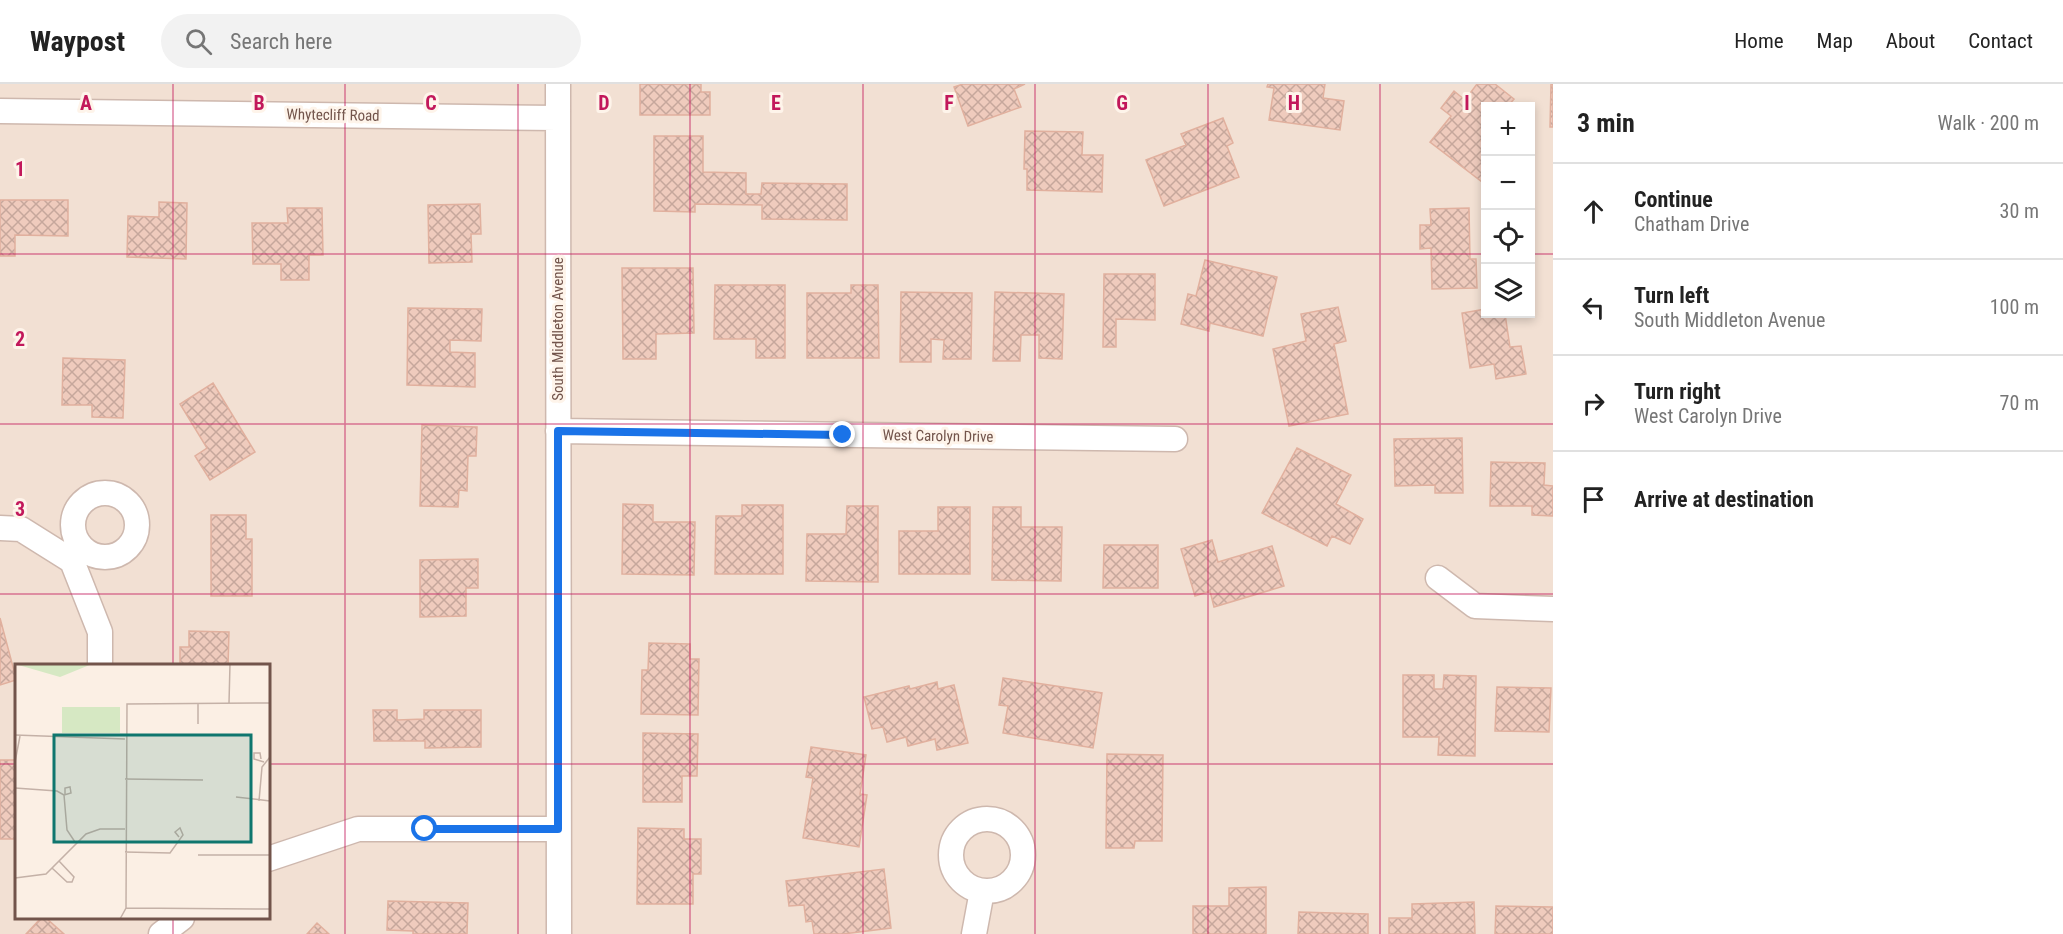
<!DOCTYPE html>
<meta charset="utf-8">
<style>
:root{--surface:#fff;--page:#f2f2f2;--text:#222;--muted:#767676;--line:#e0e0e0}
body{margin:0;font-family:"Roboto Condensed",sans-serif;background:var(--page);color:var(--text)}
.controls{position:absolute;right:18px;top:18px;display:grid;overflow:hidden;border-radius:0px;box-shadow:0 3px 9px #0003}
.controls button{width:54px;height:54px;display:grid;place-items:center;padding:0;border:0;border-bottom:2px solid var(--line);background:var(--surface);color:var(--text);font:30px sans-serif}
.stop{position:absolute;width:18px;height:18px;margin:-14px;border:4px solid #1a73e8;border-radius:50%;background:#fff}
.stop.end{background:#1a73e8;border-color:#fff;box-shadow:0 2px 6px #0008}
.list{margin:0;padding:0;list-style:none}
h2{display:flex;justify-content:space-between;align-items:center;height:78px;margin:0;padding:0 24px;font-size:26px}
h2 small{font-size:20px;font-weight:400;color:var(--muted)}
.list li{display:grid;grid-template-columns:39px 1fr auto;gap:18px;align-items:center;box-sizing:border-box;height:96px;padding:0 24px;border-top:2px solid var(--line)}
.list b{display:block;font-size:22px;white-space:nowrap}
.list p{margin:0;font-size:20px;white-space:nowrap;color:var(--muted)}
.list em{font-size:20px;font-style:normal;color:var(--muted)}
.icon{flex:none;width:33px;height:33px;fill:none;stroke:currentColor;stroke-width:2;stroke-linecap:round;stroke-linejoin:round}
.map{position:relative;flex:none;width:1553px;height:850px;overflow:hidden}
header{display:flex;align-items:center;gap:36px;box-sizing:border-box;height:84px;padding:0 30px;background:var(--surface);border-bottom:2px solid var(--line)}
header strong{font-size:28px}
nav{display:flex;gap:33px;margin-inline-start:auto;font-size:21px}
.search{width:420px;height:54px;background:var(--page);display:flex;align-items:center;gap:15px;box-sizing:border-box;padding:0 21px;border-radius:33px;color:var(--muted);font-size:22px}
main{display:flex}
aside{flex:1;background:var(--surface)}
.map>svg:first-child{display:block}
.residential{fill:#f2e0d3;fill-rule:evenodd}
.building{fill:url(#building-cross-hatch);stroke:#e1b09e;stroke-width:1.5}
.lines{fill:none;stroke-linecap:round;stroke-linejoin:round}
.street-casing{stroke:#ceb8ae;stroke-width:27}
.street{stroke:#fff;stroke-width:24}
.route{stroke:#1a73e8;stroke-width:8}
.grid{fill:none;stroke:#c2185b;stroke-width:1.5;stroke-opacity:0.55}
.labels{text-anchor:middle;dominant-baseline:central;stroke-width:6;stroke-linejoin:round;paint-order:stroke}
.street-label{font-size:15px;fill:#72544b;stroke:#fef4ea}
.inset-road{fill:none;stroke:#c4b1a7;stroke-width:1.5}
.view{fill:#0f766e;fill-opacity:0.15;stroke:#0f766e;stroke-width:3}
.inset-edge{fill:none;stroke:#72544b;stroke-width:3}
.grid-label{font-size:20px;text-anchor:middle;font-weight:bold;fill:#c2185b;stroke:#fef4ea;stroke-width:6;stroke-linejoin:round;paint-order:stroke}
</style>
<header>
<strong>Waypost</strong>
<div class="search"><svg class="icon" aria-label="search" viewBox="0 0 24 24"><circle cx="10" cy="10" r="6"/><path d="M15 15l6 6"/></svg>Search here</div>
<nav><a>Home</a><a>Map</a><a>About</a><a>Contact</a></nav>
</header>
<main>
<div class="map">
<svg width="1553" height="850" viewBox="0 0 1553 850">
<defs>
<pattern id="building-cross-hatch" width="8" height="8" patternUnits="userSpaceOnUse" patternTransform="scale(1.5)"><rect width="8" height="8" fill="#efcbbd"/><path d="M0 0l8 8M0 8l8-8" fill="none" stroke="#c6a79c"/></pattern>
</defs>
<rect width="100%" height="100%" fill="#fbefe4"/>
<path class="residential" d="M0,0H1553V850H0ZM1486,22H1530V230H1486ZM16,582H268V834H16Z"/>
<path class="building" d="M640,0H701V8H710V31H640Z
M963,0H1025L1014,5L1021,23L968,42L954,3Z
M1268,0H1325L1323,14L1344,17L1340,46L1269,36L1274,4L1267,3Z
M1477,0H1495L1514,15L1508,22H1486V52L1481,57L1486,61V101L1430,58L1451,32L1441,24L1454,7L1465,16Z
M1551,0H1553V43H1550Z
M1223,34L1233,59L1227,62L1239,93L1164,122L1146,76L1186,61L1181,50Z
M1025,47L1083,48L1082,71H1103L1102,108L1027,106V85H1024Z
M654,52H703V88L746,89V110H761L762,99L847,100V136L762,135V121L695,120V128L654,127Z
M0,116H68V152L15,151V172H0Z
M159,118L187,119L186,175L127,173L128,132L159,133Z
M480,120L481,150H471L472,178L429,179L428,121Z
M287,124H322L323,171H309V196H281V180H253L252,139H288Z
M1469,124L1470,175H1476L1477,204L1432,205L1431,164L1420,165V141H1431L1430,125Z
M1205,176L1277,193L1263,252L1210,239L1209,247L1181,240L1188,210L1196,212Z
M622,184H693L694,249L656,250V275H623Z
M1104,190H1155V236L1116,235V263H1103Z
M715,201H785V274H756V255H714Z
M851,201H878L879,274H807V209H851Z
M901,208L972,209L971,275H943L944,256L931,255V278H900Z
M995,208L1064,210L1062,275L1039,274V251H1021L1020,277H993Z
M1338,223L1346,257L1334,260L1348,330L1289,342L1273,265L1306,257L1301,230Z
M408,224L482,225L481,257L450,256V268L475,269V303L407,301Z
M1486,225V230H1505L1510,263L1521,262L1526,290L1496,295L1494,280L1470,284L1462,229Z
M63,274L125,276L123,334L92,333V321H62Z
M213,299L255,368L210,396L195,372L207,364L180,320Z
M422,341L477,343L476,372H468L467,407L459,406L458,423L420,422Z
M1462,354L1463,409H1435V401L1395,402L1394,355Z
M1297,364L1351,391L1336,420L1363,435L1350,460L1332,452L1327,462L1262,429Z
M1491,378L1545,379L1544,401L1553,402V432L1532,431V422H1490Z
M623,420L653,421V438H695L694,491L622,490Z
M742,421H783V490H715L716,432H742Z
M847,422H878V498L806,497L807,450H846Z
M938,423H970V490H899V447H938Z
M993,423H1021V443H1062L1061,497L992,496Z
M211,431H246V455H252V512H211Z
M1212,456L1218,478L1272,462L1284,502L1214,523L1210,507L1195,512L1181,465Z
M1104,461H1158V504H1103Z
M478,475V504H466V532L420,533V476Z
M0,534L16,594V596L0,601Z
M189,547L229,548L228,582H180V563H189Z
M649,559L690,560V575H699L698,631L641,630L642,586H648Z
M1403,591H1434V605H1443L1444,591L1476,592L1475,672L1438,671L1439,653H1403Z
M1003,594L1102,609L1093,664L1003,649L1008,622L999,621Z
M937,598L938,605L954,601L968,659L937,666L935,655L908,662L906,653L887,658L883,643L872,645L864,613L909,602L910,605Z
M1497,603L1551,604L1549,648L1495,647Z
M373,626H397V636L424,635V626H481V663L425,664V657H374Z
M643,649L698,650L697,692H682V718H643Z
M811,663L866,671L860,710L867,711L859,763L803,754L813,694L806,693Z
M1107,670L1163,671L1162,757H1135L1134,764H1106Z
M0,676H16V755H0Z
M638,744L684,745V755H701V790H693V820H637Z
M884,785L891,844L843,850H814L812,837L806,838L804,821L789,822L786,797Z
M1266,803V850H1193V822H1229V804Z
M388,817L468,819L467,850H413V847L387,846Z
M1474,818L1475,850H1389V834H1412V820Z
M1496,822L1553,823V850H1495Z
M1299,828L1368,830V850H1298Z
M41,834H46L64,850H26Z
M317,839L329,850H307Z"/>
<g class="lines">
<defs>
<path id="street" d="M558,0L559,850
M0,27L557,34
M558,347L1175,355
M73 441a32 32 0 1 1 64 0a32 32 0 1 1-64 0Z
M0,444L21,445L72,477L100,548V582
M1438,494L1475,522L1553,525
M951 771a36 36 0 1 1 72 0a36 36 0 1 1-72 0Z
M268,775L358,745H558
M161,850L182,834
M974,850L982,807"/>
</defs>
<use href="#street" class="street-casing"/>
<use href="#street" class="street"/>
</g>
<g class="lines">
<path class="route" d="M425,745H558V347L843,351"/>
</g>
<path class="grid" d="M173,0V582M345,0V850M518,0V850M690,0V850M863,0V850M1035,0V850M1208,0V850M1380,0V850M0,170H1486M1530,170H1553M0,340H1553M0,510H1553M0,680H16M268,680H1553M173,834V850"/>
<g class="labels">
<g class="street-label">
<text transform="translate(333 31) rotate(1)">Whytecliff Road</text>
<text transform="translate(558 245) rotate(-90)">South Middleton Avenue</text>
<text transform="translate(938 352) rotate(1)">West Carolyn Drive</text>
</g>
</g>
<g transform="translate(15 580)">
<rect width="255" height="255" fill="#fbefe4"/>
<path d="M0,0H77L45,13Z" fill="#d6e8c3"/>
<path d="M47,43H105V69H47Z" fill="#d6e8c3"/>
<path class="inset-road" d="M214,39L215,0M183,60V39M0,71L110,75M246,95L245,89H239V95L249,98M0,98L5,72M110,115L188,116M0,124L42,127L49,131L52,166L60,178M49,131L56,129L55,123L50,124V130M221,133L255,137M244,137L247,103L255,93M110,188L155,189L168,171L165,164L160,168L164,173M183,191H255M37,204L52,218H57L59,213L44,197M0,214L31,210L71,170L85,165H110M111,244L255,245M105,255L111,244L112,40L255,39"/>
<path class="view" d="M39,71H236V178H39Z"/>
<rect width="255" height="255" class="inset-edge"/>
</g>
<g class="grid-label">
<text x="86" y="26">A</text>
<text x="259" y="26">B</text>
<text x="431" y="26">C</text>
<text x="604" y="26">D</text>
<text x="776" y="26">E</text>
<text x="949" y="26">F</text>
<text x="1122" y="26">G</text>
<text x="1294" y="26">H</text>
<text x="1467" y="26">I</text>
<text x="20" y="92">1</text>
<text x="20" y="262">2</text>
<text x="20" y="432">3</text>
</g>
</svg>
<div class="controls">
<button>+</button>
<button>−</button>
<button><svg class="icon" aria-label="locate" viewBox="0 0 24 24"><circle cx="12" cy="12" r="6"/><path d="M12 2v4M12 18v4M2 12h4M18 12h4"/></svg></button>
<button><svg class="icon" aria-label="layers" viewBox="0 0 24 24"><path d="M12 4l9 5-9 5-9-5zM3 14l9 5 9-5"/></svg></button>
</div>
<div class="stop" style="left:425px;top:745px"></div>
<div class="stop end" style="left:843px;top:351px"></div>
</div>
<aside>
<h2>3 min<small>Walk · 200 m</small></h2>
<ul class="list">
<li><svg class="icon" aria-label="ahead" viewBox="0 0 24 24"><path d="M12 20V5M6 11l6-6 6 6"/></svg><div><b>Continue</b><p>Chatham Drive</p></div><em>30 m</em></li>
<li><svg class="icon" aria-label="left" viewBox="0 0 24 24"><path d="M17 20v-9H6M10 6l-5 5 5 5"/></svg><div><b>Turn left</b><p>South Middleton Avenue</p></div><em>100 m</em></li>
<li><svg class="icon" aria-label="right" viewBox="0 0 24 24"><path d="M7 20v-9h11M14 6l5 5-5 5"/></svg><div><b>Turn right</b><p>West Carolyn Drive</p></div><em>70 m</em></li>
<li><svg class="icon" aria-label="arrive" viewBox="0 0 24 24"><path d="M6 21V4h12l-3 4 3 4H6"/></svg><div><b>Arrive at destination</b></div></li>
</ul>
</aside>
</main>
